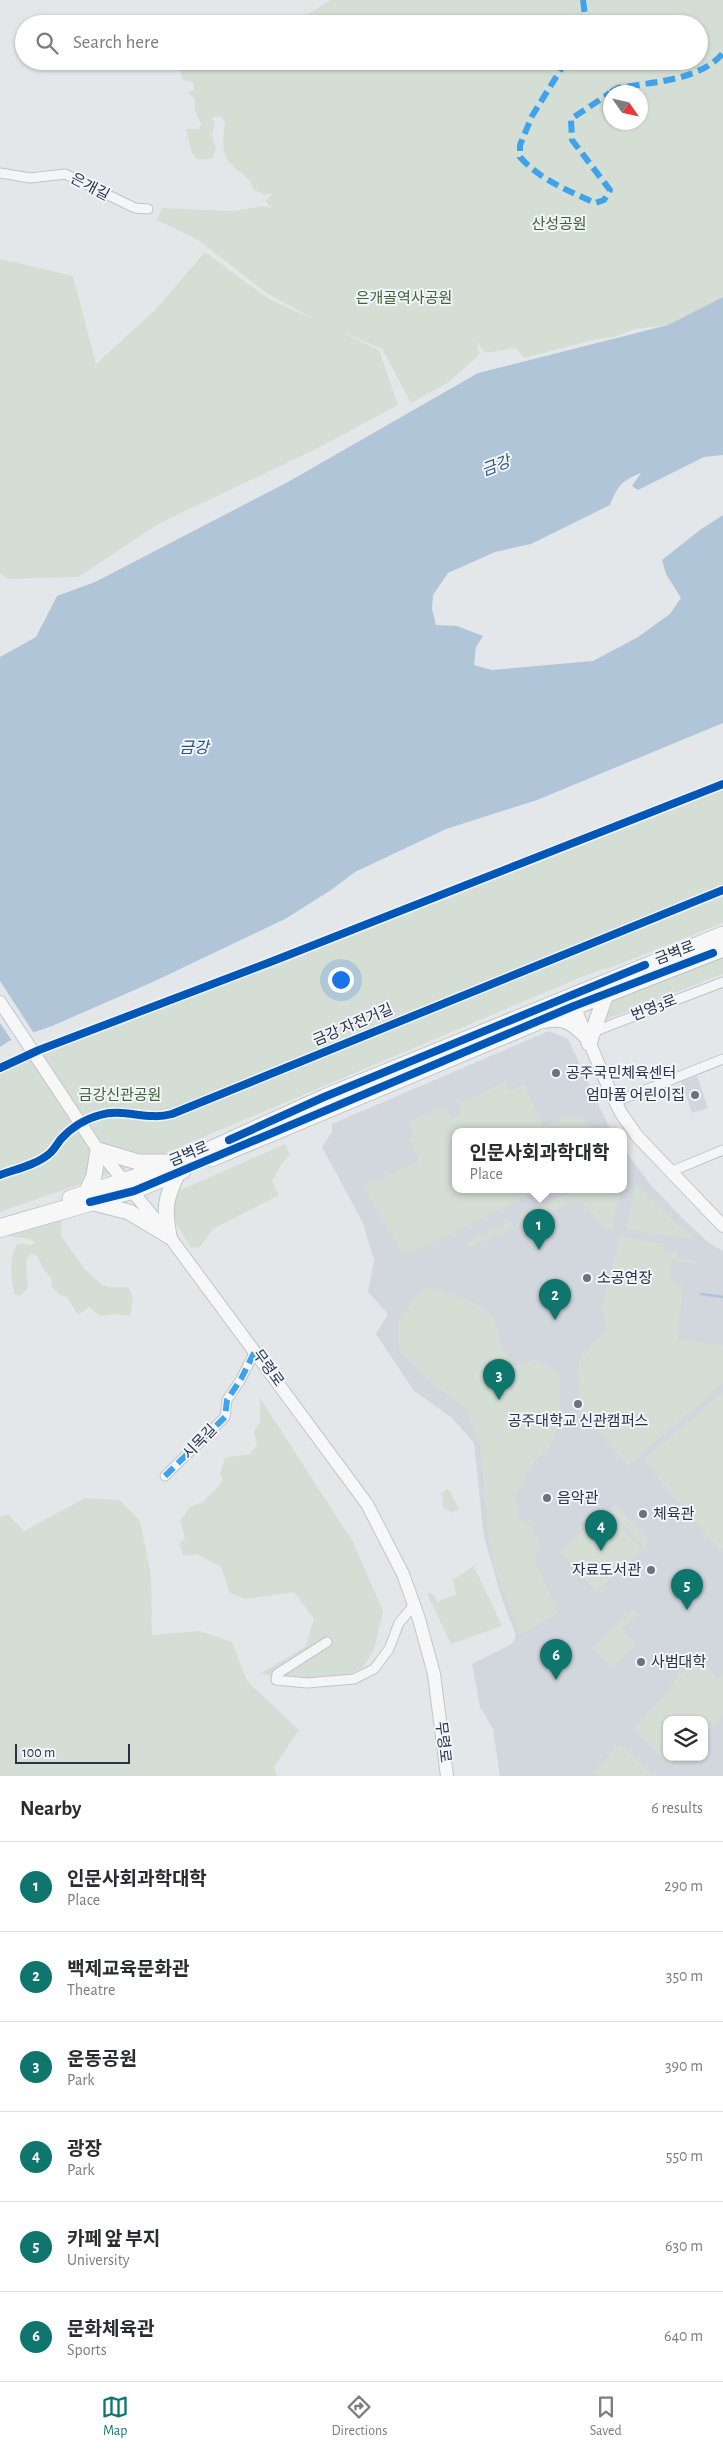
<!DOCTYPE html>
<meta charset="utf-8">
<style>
:root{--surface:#fff;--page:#f2f2f3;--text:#2b2b33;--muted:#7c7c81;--line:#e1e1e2;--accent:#0f766e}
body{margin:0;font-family:"Alegreya Sans","Noto Sans KR",sans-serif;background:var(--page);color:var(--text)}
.controls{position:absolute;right:15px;bottom:15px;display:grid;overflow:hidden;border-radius:10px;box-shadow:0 1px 4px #0004}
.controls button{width:45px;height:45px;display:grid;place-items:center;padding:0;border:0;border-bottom:1px solid var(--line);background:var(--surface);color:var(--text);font:25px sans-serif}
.compass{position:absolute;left:603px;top:85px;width:45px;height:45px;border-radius:50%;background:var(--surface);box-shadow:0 1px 4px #0004;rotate:124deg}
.scale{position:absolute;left:15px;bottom:12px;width:115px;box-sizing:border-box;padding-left:5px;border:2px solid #283446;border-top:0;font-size:14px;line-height:18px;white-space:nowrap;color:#283446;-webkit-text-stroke:4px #f2f5f9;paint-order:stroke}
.you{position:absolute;left:340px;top:979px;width:18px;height:18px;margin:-12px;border:4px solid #fff;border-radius:50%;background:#1a73e8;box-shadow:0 0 0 8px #1a73e833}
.badge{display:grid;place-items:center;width:32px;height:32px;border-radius:50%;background:var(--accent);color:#fff;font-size:16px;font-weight:700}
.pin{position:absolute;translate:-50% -41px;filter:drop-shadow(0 1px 2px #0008)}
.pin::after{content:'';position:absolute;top:26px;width:18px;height:15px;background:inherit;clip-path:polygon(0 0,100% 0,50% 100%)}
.popup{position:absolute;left:452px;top:1128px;width:175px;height:65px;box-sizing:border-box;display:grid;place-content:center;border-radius:10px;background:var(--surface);filter:drop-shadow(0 1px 4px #0005);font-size:16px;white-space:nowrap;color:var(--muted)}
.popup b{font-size:19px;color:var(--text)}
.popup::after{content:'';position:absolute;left:50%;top:100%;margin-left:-10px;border:10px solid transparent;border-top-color:var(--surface)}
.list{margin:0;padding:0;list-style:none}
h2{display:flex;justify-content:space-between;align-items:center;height:65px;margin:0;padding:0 20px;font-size:21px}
h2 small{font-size:16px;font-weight:400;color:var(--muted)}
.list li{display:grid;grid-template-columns:32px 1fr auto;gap:15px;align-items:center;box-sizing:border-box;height:90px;padding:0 20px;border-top:1px solid var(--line)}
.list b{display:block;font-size:19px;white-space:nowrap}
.list p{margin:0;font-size:16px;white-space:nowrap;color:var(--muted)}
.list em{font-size:16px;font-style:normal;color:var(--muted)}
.icon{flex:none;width:28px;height:28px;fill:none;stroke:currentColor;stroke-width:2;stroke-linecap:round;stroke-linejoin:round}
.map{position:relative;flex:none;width:723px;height:1776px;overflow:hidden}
.search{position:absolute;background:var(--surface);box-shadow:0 1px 4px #0004;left:15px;right:15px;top:15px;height:55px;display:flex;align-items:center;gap:12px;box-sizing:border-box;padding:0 18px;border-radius:28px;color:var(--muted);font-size:19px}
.sheet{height:605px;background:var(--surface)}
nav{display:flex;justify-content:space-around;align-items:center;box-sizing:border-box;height:70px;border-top:1px solid var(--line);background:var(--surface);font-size:14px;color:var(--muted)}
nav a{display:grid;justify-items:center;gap:2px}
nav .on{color:var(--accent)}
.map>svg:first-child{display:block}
.built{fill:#d2d6dd;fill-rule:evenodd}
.green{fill:#d5ded4;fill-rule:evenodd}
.water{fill:#b0c5d7}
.pier{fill:#e4e7ea}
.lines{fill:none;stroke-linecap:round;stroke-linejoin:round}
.stream{stroke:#b0c5d7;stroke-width:2.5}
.street-casing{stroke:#c2c5c8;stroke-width:11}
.secondary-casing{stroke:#c2c5c8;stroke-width:14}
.primary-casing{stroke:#c0c4c8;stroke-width:17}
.highway-casing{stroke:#b6babf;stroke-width:19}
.street{stroke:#f3f5f6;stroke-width:9}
.secondary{stroke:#f7f7f8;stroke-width:12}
.primary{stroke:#f7f7f8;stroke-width:15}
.highway{stroke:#f7f7f8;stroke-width:18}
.quiet{stroke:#3ea3ec;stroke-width:6;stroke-dasharray:12 6;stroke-linecap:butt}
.cycleway-casing{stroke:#f2f5f9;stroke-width:11}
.cycleway{stroke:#0057b8;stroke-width:8}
.poi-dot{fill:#6a737f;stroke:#f2f5f9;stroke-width:2}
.labels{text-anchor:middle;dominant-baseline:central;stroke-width:4;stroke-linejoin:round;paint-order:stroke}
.street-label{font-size:15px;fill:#283446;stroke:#f2f5f9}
.park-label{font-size:15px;fill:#3f6333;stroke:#f2f5f9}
.poi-label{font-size:15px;fill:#283446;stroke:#f2f5f9;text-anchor:start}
.water-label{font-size:16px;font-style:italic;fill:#2d567f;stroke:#f2f5f9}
</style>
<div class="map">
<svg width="723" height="1776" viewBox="0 0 723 1776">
<rect width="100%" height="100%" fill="#e4e7ea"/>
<path class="built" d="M549,1031L568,1039L611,1131H455V1189H623V1148L650,1184L683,1219L708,1242L723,1251V1776H500L493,1729L480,1707L472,1664L512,1644L516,1635L503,1602L484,1537L474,1443L452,1418L414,1391L376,1334L388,1314L368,1292L374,1260L363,1223L322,1147L332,1132V1124ZM667,1720H704V1757H667Z
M697,1076L708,1108L692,1113L681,1082Z"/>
<path class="green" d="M331,0H723V297L668,325L636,329L614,337L597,339L524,358L516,348L485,353L476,340L480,354L449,382L411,403L382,349L337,330L379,350L398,405L316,449L160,523L78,577L8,579L0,573V259L73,276L96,364L155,310L205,252L269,299L317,321L268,294L198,240L157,220L162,208L233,211L262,206L272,208L265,201L272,195L270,193L266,195L254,190C250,174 233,171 226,157C221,146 224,134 225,122L220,116L212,118L215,124L212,135L216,149L212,159H197L192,153L186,129H199L201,123L195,111V100L188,93L194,89L193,82L183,80L178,61H208L211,66L226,70L232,67L235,61H261L264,63L265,61H699V24H292ZM610,92H640V122H610Z
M723,784V923L607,969H603L586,975L147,1161L0,1212V1068L39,1050L273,961Z
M723,955V974L605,1020L609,1001Z
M505,1082L510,1091L524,1084L544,1127L571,1115L584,1120L588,1131H455V1189H541L412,1253L401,1251L362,1186L419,1161L409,1138L413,1136L408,1122L445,1106L451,1119L460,1114L459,1103Z
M285,1144L290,1155L282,1163L272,1181L279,1195L213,1229L200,1247L191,1248L172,1217L176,1192Z
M636,1184L694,1240L626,1229Z
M594,1189H621L612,1229L604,1227L582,1202H571L554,1211L552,1209L522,1223L519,1217L574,1190Z
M50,1220H62L61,1236L84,1268L102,1285L109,1287H128L133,1298L130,1316L114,1314L100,1316L89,1307L78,1315L67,1297L59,1294L52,1287L51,1278L44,1270L37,1256L31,1253L26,1261L28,1288L20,1296L15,1295C10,1279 9,1258 18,1243L31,1245L35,1243L31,1239L0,1235Z
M511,1221L514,1228L471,1247L468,1242Z
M620,1237L666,1244L665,1250L677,1252L676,1258L698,1261L697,1264L672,1261L669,1278L683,1288L677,1339L723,1345V1383L628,1466L577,1408L579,1361L606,1327L602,1309Z
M425,1286C443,1292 487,1302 494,1320C501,1336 500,1354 514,1366L535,1359L559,1371C560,1394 563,1419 553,1440C545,1459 526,1459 525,1484L516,1493L518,1517L532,1527L540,1545L535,1561L559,1613L520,1635L495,1569L488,1534L480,1442L465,1409L424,1377L399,1349L398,1320Z
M723,1392V1548L720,1551L643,1460Z
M260,1398L353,1542L383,1611L374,1650L363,1667L345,1677L287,1681L261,1673L305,1647L314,1619L294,1592L246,1599L230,1593L221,1567L197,1554L184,1556L179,1545L185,1538L180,1521L190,1507L203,1502L223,1481L220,1473L225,1458L250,1454L257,1444L254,1432L260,1422Z
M448,1489L459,1509L452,1513L443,1507L442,1502L444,1500L441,1493Z
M85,1498L120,1500L140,1521L151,1575L152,1635L200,1631L232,1642L247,1681L299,1730L274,1767L277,1776H0V1517L8,1514L24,1531Z
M615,1505L650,1542L644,1547L609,1510Z
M605,1510L642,1550L596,1592L559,1552Z
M474,1566L502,1626L451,1644L427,1594L432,1593L437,1602L456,1594L453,1580Z
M633,1610L637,1614L622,1629L637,1645L611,1669L592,1649Z
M698,1654L717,1678L723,1675V1716L704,1733V1720H667V1757H678L669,1766L636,1730V1727Z
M622,1745L653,1776H594L593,1773L616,1747Z"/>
<path class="water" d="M723,297V455L704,457L638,490L632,486L641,473C622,480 617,487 610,505L531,544L495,552L448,573L433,595L432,609L436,625L457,626L483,636L476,647L474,665L492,670L593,661L638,637L670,614L681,598L666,574L662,560L700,530L723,515V723L537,800L446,829L355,872L331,890L285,919L155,981L52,1026L9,1041L0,1047V657L36,637L57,596L95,582L288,482L478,373L668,325Z"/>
<path class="pier" d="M0,981L35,1035L13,1042L0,1023Z"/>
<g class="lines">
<path class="stream" d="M701,1294L723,1297"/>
<defs>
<path id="street" d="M0,173L30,178L65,174L135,208L148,209
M590,1033L723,982
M615,1102L723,1059
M670,1172L723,1150
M165,1476L225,1417L227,1400L241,1379L255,1351
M327,1642L277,1674L276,1680L307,1683L354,1679L374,1669L389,1649L399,1623L414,1605"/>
<path id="secondary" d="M571,999L610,1091L621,1113L637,1136L723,1226
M0,1002L96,1147L169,1236L367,1504L403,1574L419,1619L434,1674L447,1776"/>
<path id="primary" d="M557,1014L723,949
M540,1021C563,1017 569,1019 586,1036
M589,1043L606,994
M211,1159L536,1023
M86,1193L94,1176L98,1150L138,1162H168
M70,1198L184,1161L324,1097L723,934
M90,1202L134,1191L183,1171
M94,1203L129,1212L169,1236
M169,1236C164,1209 165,1198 178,1173"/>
<path id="highway" d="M0,1228L90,1202"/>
</defs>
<use href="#street" class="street-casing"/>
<use href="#secondary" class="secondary-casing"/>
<use href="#primary" class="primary-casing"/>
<use href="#highway" class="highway-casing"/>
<use href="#street" class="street"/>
<use href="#secondary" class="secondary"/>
<use href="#primary" class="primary"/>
<use href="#highway" class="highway"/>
<path class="quiet" d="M583,0L586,24
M566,61L532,116L520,145V157C539,179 569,191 595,203L604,200L610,190L572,140L571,119L610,93
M611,92L618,88C651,82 700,81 723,53
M165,1476L225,1417L227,1400L241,1379L255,1351"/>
<defs>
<path id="cycleway" d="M0,1068L39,1050L273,961L723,784
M229,1140L324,1097L645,965
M0,1175C16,1169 36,1165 49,1154C54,1150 57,1144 61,1139C71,1128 85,1119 100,1115C124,1108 147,1121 172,1114L723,890
M90,1202L134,1191L574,1006L713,953"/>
</defs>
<use href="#cycleway" class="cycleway-casing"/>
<use href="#cycleway" class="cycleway"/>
</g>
<g class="poi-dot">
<circle cx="556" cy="1073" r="5"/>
<circle cx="695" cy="1095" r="5"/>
<circle cx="587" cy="1278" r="5"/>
<circle cx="578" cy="1404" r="5"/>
<circle cx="547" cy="1498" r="5"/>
<circle cx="643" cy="1514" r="5"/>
<circle cx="651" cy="1570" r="5"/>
<circle cx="641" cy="1662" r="5"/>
</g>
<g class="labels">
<g class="street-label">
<text transform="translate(90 187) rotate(27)">은개길</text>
<text transform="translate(675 953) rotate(-21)">금벽로</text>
<text transform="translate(654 1008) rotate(-21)">번영3로</text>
<text transform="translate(353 1025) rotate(-23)">금강 자전거길</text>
<text transform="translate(189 1154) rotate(-23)">금벽로</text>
<text transform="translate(268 1368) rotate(54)">무령로</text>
<text transform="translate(200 1442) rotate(-46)">시목길</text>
<text transform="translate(443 1742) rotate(83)">무령로</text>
</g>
<g class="park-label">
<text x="559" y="224">산성공원</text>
<text x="404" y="298">은개골역사공원</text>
<text x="120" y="1095">금강신관공원</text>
</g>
<g class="poi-label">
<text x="566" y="1073">공주국민체육센터</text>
<text x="685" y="1095" text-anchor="end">엄마품 어린이집</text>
<text x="597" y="1278">소공연장</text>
<text x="578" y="1421" text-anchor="middle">공주대학교 신관캠퍼스</text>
<text x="557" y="1498">음악관</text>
<text x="653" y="1514">체육관</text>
<text x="641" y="1570" text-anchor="end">자료도서관</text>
<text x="651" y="1662">사범대학</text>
</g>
<g class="water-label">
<text transform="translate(496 466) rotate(-21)">금강</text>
<text x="194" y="748">금강</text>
</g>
</g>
</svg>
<div class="controls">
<button><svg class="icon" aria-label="layers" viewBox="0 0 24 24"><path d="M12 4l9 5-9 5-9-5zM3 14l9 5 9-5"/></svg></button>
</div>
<svg class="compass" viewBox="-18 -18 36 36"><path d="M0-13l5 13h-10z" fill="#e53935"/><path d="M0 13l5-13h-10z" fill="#7c7c81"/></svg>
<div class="scale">100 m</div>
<div class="you"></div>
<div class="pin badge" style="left:539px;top:1250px">1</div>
<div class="popup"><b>인문사회과학대학</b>Place</div>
<div class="pin badge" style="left:555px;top:1320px">2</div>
<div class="pin badge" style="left:499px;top:1400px">3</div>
<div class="pin badge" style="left:601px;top:1551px">4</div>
<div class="pin badge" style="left:687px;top:1610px">5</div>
<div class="pin badge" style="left:556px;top:1680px">6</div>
<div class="search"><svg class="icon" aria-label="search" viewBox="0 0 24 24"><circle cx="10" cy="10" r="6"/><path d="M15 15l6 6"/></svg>Search here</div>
</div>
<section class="sheet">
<h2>Nearby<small>6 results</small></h2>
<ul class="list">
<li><span class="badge">1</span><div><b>인문사회과학대학</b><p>Place</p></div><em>290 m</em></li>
<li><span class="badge">2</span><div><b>백제교육문화관</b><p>Theatre</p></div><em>350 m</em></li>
<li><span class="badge">3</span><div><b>운동공원</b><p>Park</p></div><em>390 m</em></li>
<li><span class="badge">4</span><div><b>광장</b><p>Park</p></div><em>550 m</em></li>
<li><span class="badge">5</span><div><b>카페 앞 부지</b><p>University</p></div><em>630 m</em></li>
<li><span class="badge">6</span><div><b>문화체육관</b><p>Sports</p></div><em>640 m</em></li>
</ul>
</section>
<nav>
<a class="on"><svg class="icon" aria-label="map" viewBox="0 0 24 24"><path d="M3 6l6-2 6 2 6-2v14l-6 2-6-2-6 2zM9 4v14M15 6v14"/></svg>Map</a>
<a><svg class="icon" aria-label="directions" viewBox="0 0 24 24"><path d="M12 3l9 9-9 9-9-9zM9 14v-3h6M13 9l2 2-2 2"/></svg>Directions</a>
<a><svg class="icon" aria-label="saved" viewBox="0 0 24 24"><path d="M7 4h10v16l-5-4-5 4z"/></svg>Saved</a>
</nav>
